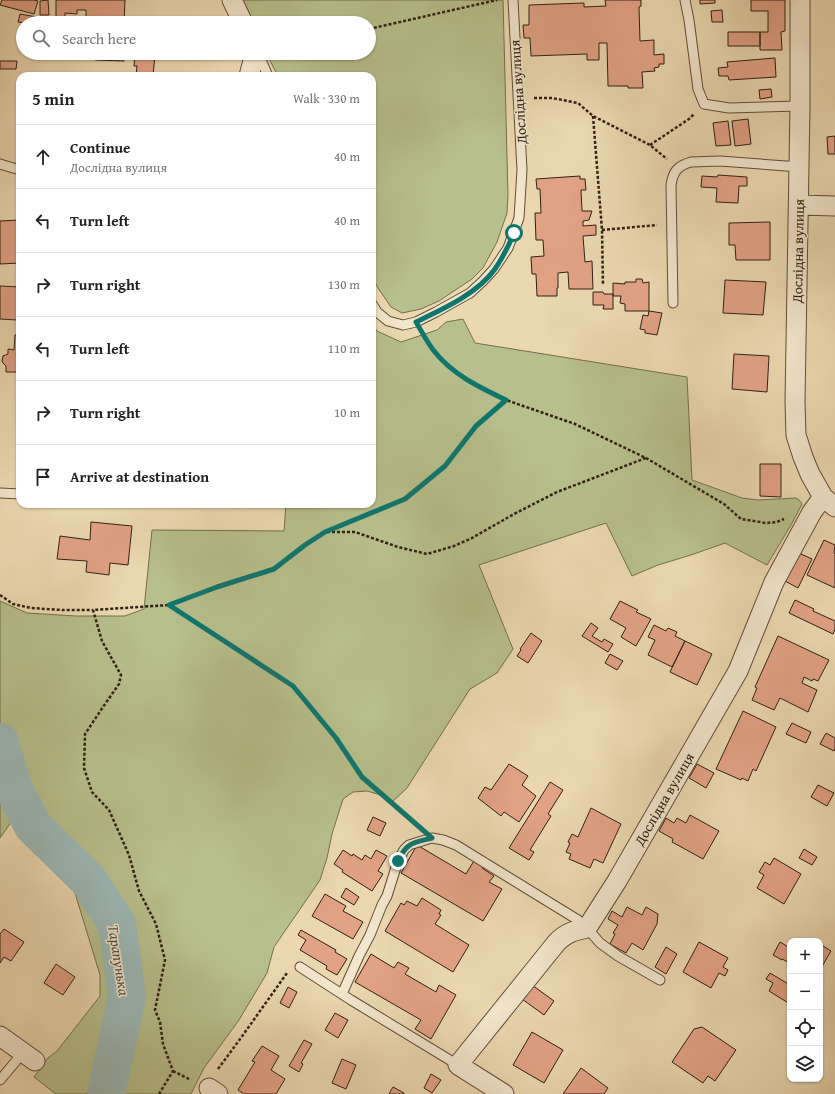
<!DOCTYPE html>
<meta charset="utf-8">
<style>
:root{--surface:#fff;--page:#f6f6f6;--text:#222;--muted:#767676;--line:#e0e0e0}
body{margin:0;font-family:"Gentium Book Plus",serif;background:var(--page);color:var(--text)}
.controls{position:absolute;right:12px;bottom:12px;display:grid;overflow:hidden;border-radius:8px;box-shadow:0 1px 3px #0004}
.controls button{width:36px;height:36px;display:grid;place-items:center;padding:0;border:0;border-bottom:1px solid var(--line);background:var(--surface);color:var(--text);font:20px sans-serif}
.stop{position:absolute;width:12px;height:12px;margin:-9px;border:3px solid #0f766e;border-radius:50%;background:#fff}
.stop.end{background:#0f766e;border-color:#fff;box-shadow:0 1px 4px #0008}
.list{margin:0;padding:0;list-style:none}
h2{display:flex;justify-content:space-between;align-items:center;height:52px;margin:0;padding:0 16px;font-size:17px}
h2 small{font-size:13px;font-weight:400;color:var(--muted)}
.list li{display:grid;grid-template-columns:26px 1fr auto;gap:12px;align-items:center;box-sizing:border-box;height:64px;padding:0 16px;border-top:1px solid var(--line)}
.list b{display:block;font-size:15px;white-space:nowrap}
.list p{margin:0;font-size:13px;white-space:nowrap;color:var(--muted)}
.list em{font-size:13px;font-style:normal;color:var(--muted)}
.icon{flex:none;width:22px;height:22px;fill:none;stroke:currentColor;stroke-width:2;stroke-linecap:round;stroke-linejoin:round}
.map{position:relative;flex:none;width:835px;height:1094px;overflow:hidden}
.search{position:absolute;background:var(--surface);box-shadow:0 1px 3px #0004;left:16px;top:16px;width:360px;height:44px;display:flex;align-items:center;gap:10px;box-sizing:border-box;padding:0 14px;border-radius:22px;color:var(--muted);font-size:15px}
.panel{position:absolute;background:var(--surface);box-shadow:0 1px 3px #0004;left:16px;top:72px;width:360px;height:436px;border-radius:12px}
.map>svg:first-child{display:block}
.green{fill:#b7bf8c;stroke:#74704f}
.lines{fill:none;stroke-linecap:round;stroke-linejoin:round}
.river{stroke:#9cb8b6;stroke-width:38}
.building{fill:#e2a286;stroke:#312012}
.service-casing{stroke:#604e3a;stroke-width:11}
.minor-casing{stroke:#604e3a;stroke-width:21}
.path{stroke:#312012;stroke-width:2.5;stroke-dasharray:3 2;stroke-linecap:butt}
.service{stroke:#f2e6cc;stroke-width:9}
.minor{stroke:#f2e6cc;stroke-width:19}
.route{stroke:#0f766e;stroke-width:5}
.labels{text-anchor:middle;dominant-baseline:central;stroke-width:3;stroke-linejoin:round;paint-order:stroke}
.street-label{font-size:14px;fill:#312012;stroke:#f2e6cc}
.water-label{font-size:15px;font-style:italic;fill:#514e43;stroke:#f2e6cc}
</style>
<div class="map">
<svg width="835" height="1094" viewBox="0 0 835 1094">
<rect width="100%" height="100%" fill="#ebd8b1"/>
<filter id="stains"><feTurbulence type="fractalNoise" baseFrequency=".005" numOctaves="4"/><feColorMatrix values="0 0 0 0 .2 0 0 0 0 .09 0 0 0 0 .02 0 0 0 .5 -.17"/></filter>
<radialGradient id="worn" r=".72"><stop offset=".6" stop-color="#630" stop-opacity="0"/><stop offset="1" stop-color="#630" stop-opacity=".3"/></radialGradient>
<path class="green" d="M239,0H503L508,195L507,213L497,242L483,268L472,279L439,301L421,309L402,313L391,307L378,288L372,276V76H278L266,53H369V23H251Z
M463,319L475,343L687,377L692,480L742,498L758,500L796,498L799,500L802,504L791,525L767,565L725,543L691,555L658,565L632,576L606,523L479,565L513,649L497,673L470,689L407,788L391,803L381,795L367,791L353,792L343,799L332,834L327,858L320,880L274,947L267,973L239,1020L204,1068L191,1094H56L34,1077L48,1058L57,1051L100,996V975L74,890L16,815L0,838V601L27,613L76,616H125L144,609L152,530L284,531L286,504H372V324L377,331L401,342L437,330L446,322Z"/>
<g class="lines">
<path class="river" d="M0,742L12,785L33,826L89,881L117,924L127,997L106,1094"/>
</g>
<path class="building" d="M2,0H34L38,1L34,14L0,5Z
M48,0L49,15H40V1Z
M56,0H125L124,23H86V10H77V14L65,13V20L56,19Z
M605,0H641V6L639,7L640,41L654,40V55L664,54V64H659V67L654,68L655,71L642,72L643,88H628V86H608L607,43H599V60H587V54L531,56L530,38H524L523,25H529V5L584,3V7L606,6Z
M700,0H715V3L700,4Z
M751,0H785V31L781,32L782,50H760V32H768V11H751Z
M722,10L723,22H712L711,11Z
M20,14L48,19L47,23H26L18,22Z
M23,32V49L20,50L19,33Z
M728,32H760V46H728Z
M90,53H124V61L95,60L94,53Z
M135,53H158L157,56L155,55L153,76H136L137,66H134Z
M775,58L776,77L729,80L728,76H719L718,68L728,67L727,62Z
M0,61H17L16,69H0Z
M771,89L772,97L760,99L759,90Z
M748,119L751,144L735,146L732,121Z
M728,121L731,145L716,146L713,123Z
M835,136V154H828L827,137Z
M718,175L747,177V186H739L738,203L716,202L717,188L701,187L702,176L717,177Z
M580,176V179H585L586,190H581L582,211H592L589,220L583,221V226L596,225V235L583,236L585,262L592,261L593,289H569L568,272L558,273V288H557V296H537L536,274H532L531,257L544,256L543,240H536L535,213H541L540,189H537L536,179Z
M20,220V263L0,264V221Z
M770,222V260H736L735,245H729V223Z
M636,279H642L643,283L649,282V311H625V304L620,303L621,296H613V283L625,284V282H636Z
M725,280L766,282L763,315L723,313Z
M0,286L20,287L17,320L0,319Z
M593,292H603L604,294H613V309H603L604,305H593Z
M649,311L662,313L657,335L645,333V330L640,329L643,315L648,316Z
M15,335H20V372H6V366L3,363L2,361L3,356L8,354V349L14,350Z
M734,354L769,356L767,392L732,389Z
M760,464H781V497L760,496Z
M91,522L132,526L128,565L110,563L109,575L86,572L87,561L57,559L60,536L90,540Z
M824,540L835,545L834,553L835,554V588L807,575Z
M799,553L812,559L798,588L785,581Z
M795,600L814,609L813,611L835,621V629L833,634L789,613Z
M620,601L638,610L636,612L651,619L636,646L621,637L626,628L610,619Z
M591,623L598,628L592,636L602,642L604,639L613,644L608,652L582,636Z
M654,625L666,631L668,628L677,632L675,636L685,641L672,667L648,655L655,640L648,637Z
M531,633L542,641L528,663L517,656L521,650L520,649Z
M778,636L829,660L818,681L813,679L812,681L804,677L802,683L817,690L808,712L780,698L774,710L752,700L757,688L755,687Z
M685,641L712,654L697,685L670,672Z
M610,654L623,661L617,670L605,663Z
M743,711L776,727L756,771L753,769L748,781L742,778L741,780L716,769Z
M792,723L811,732L806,743L786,734Z
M826,733L835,738V748L834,751L820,744Z
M509,764L528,776L522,785L536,796L519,822L504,812L501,816L478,798L485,787L491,790Z
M697,764L714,773L706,788L689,778Z
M550,782L563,790L548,814L551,816L530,850L534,852L529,860L509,848Z
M818,785L834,793L827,806L811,797Z
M591,808L621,824L603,863L594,859L590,868L569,859L571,854L566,852L570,843L568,842L572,834L578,837Z
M690,815L719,831L703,859L672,842L673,839L659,831L666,818L674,823L677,818L686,823Z
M373,817L386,823L380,836L367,830Z
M417,845L466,874L475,859L484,865L482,868L494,876L489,882L502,889L483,921L401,873Z
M804,849L817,857L812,865L799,858Z
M343,850L352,856L353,854L362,860L365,855L371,859L376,850L387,856L378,871L383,874L372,891L342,872L343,870L334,864Z
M774,858L801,874L784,904L757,888L764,875L759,872L765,862L770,865Z
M346,888L359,897L354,905L341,897Z
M325,894L346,906L343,911L363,922L353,939L312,916Z
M422,898L441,910L439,914L441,915L435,924L469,945L453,972L385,931L401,903L404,905L407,901L417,906Z
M627,907L642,915L646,907L658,914L657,924L643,950L632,943L626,953L610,944L615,934L613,933L618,925L608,919L612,911L622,917Z
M4,929L24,942L11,961L4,957L0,963V934Z
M301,930L336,950L335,952L347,959L337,975L326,969L327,966L300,950L306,940L298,935Z
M699,942L728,958L723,967L728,970L725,976L719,973L711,988L683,972Z
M780,942L790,948V965L788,964V962L782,959V960L773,955Z
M820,944L831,951L820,970Z
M666,947L677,954L666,974L655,967Z
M371,954L394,968L398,962L409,968L405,974L436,992L439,985L456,995L431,1039L415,1029L421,1020L355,982Z
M56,964L75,977L63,995L44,983Z
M770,973L790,985V1004L769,991L773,983L766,979Z
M532,985L554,1001L544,1015L522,999Z
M288,987L297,992L289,1008L280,1003Z
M335,1013L348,1020L338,1038L325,1030Z
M702,1027L736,1050L715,1081L708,1076L703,1083L672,1062L694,1029Z
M532,1032L563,1050L544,1083L513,1065Z
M304,1040L312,1044L301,1063L303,1064L299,1072L289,1066Z
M262,1046L279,1056L271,1070L285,1079L276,1094H244L238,1090L255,1062L252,1061Z
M342,1059L356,1065L346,1089L332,1083Z
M581,1068L608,1088L604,1094H563Z
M431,1074L441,1080L432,1093L424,1088Z
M393,1087L404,1093V1094H389Z"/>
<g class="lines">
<defs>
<path id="service" d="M685,0L689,20L698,89L704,104L729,108L800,106
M258,53L268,76
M0,164L20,170
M673,303L671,185C673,172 677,166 691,162L720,161L800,167
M372,304L377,312L388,321L403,325L416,322L436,312L470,293L483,281L494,269L508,248L519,218L522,170L513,0
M0,493L20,494
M300,967L351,1000L458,1065
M342,994L359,956L370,935L382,905L387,896L398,861L404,850L409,845L422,841L432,838L443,840L456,845L578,920L587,928L600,943L618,956L660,980
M0,1080L16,1061L21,1051"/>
<path id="minor" d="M232,0L243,23
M800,0V106L795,402L796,435L803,457L810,474L823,497L835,507
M249,76L255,53
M799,205L835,206
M0,1036L35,1061
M209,1088L218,1094
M504,1094L458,1065L557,942C567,932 574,931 587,928L617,881L738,671L774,582L812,512L823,497"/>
</defs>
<use href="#service" class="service-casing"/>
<use href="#minor" class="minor-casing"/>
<path class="path" d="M369,29L497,0
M534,98H552L578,103L593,116L650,145L667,159
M593,116L602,230L603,285
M650,145L689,119L694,114
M602,230L657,225
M423,334L433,351L449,367L463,377L485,390L506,400L575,424L646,458L724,504L741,519L766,523L777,522L784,519
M327,532H355L398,547L427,554L454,546L472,538L514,514L557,492L646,458
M0,595L13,604L31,608L62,610H93
M169,605L222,639L293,686L336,738L362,777L418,826
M218,1069L243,1035L287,973
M173,1071L191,1080
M159,1094L173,1071L163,1044L160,1022L155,1010L165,960L156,924L139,891L129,855L109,810L92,792L84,768L85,734L103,707L119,684L121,675L102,641L93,610L169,605L217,587L273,569L305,545L325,532L405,499L445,466L476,426L506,400"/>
<use href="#service" class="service"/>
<use href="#minor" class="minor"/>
</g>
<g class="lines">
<path class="route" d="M398,861C407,842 413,843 432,838L362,777L336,738L293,686L169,605L217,587L274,569L305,545L325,532L405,499L445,466L476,426L506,400C479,387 453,375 434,351C427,342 422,332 416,322C443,309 477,294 495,269C503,257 509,245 514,233"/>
</g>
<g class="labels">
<g class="street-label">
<text transform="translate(518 92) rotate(-94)">Дослідна вулиця</text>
<text transform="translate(798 251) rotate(-89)">Дослідна вулиця</text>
<text transform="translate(664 799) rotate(-60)">Дослідна вулиця</text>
</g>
<g class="water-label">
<text transform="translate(119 960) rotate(81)">Тарапунька</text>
</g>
</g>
<rect width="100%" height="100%" filter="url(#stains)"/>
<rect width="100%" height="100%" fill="url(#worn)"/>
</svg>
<div class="controls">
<button>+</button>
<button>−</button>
<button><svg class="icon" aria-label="locate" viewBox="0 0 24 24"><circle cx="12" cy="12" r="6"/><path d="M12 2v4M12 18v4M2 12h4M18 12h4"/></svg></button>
<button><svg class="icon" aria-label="layers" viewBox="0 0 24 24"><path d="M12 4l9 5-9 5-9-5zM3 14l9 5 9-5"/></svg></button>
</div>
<div class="stop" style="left:514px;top:233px"></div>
<div class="stop end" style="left:398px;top:861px"></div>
<div class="search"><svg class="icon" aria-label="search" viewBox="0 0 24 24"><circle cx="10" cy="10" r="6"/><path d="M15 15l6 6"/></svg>Search here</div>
<section class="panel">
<h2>5 min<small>Walk · 330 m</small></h2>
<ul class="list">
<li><svg class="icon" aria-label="ahead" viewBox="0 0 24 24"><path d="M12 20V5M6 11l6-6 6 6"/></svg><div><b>Continue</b><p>Дослідна вулиця</p></div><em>40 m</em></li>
<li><svg class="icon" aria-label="left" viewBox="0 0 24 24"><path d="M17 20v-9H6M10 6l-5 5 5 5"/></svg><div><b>Turn left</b></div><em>40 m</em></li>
<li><svg class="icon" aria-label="right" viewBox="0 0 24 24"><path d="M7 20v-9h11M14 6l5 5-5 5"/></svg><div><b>Turn right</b></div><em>130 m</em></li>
<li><svg class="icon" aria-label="left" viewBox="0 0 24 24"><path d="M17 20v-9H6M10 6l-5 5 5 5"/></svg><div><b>Turn left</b></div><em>110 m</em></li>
<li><svg class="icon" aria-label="right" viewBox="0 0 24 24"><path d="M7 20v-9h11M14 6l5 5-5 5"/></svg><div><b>Turn right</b></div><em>10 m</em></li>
<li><svg class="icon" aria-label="arrive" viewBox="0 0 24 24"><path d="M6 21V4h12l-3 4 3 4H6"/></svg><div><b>Arrive at destination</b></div></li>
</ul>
</section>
</div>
